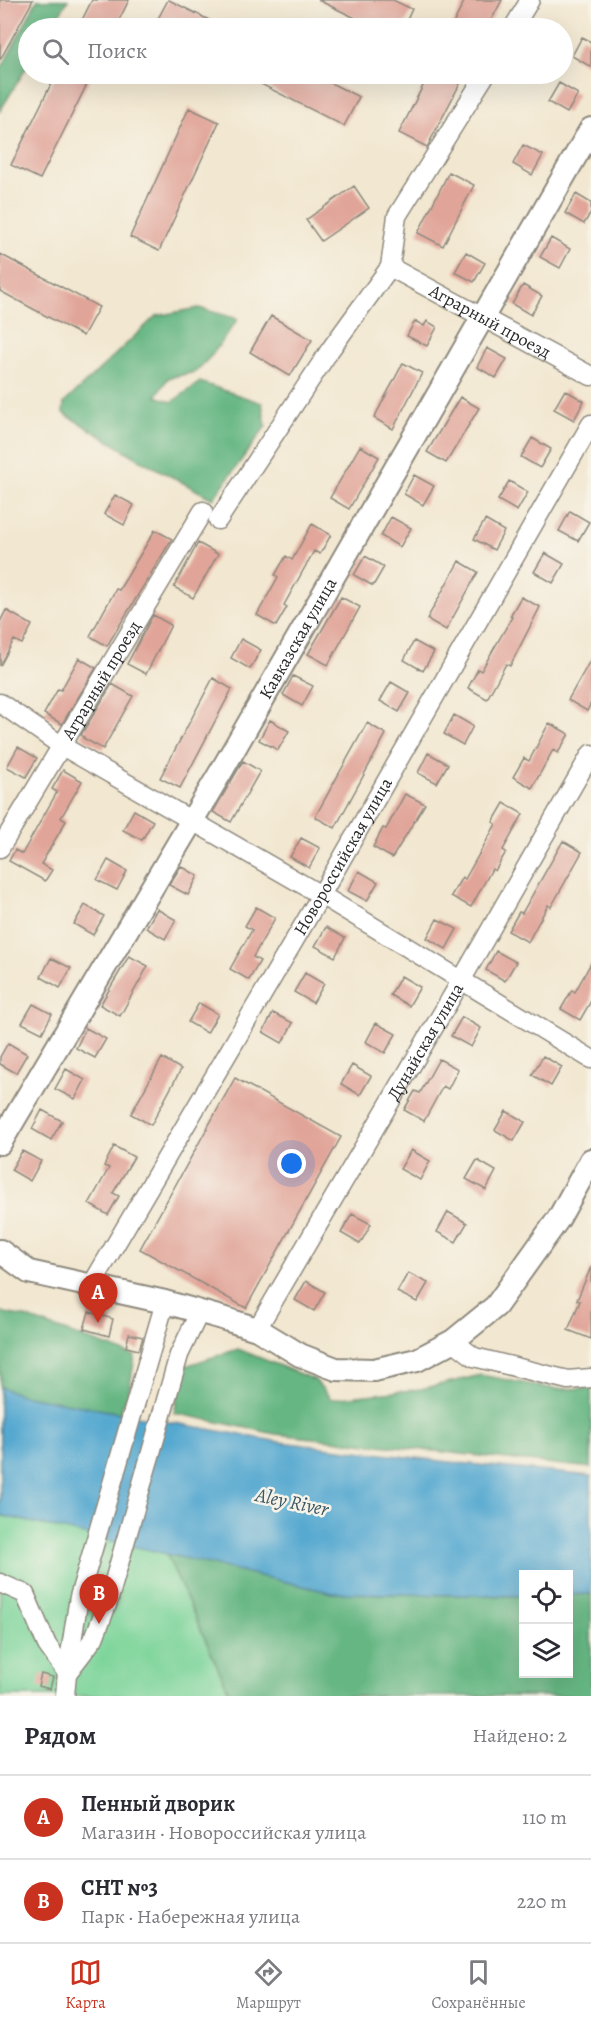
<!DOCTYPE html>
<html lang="ru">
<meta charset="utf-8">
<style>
:root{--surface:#fff;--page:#f7f7f7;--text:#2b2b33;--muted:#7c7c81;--line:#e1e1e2;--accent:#c8321e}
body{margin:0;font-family:Alegreya,serif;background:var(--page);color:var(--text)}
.controls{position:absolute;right:18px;bottom:18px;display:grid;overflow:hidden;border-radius:0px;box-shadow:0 6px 24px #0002}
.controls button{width:54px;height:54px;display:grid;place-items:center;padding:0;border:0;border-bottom:2px solid var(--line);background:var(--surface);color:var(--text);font:30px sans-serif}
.you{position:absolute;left:292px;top:1164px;width:21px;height:21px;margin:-15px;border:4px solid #fff;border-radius:50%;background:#1a73e8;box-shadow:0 0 0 9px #1a73e833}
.badge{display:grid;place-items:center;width:39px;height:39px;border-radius:50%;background:var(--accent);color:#fff;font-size:20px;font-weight:700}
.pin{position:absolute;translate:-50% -50px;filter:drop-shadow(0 2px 3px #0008)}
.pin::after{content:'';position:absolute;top:32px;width:21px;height:18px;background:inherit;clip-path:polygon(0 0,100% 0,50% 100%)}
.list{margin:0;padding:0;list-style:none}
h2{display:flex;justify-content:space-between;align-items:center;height:78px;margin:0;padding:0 24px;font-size:26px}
h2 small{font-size:20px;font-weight:400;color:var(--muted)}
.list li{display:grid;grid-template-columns:39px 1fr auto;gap:18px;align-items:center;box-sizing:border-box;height:84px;padding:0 24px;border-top:2px solid var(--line)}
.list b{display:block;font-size:22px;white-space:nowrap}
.list p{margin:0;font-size:20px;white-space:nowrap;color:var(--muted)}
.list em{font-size:20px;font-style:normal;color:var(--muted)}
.icon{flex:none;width:33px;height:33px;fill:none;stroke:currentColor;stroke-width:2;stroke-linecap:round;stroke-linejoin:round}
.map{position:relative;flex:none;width:591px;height:1696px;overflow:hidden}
.search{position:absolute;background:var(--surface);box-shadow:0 6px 24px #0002;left:18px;right:18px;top:18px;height:66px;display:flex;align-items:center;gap:15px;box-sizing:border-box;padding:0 21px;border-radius:33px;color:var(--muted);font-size:22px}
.sheet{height:246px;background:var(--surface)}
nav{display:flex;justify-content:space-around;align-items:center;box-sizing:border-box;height:84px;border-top:2px solid var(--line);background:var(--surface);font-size:16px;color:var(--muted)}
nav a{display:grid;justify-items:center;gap:3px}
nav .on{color:var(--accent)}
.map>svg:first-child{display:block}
.green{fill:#7cd49a;stroke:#548062;stroke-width:1.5}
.forest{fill:#65b682;stroke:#487056;stroke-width:1.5}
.water{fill:#55a8d0;stroke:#406a7e;stroke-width:1.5}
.building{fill:#e1a499}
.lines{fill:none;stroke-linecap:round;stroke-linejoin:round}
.minor-casing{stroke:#8e897e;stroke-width:21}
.tertiary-casing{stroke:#8e897e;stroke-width:26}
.minor{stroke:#fff;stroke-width:18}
.tertiary{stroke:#fff;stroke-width:22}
.labels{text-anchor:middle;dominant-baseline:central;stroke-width:5;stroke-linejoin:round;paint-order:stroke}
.street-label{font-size:18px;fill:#2b2b2b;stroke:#f7f3e8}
.water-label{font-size:20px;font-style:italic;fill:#3a5765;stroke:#f7f3e8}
</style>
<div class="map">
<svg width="591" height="1696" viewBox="0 0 591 1696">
<rect width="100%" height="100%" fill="#f7f3e8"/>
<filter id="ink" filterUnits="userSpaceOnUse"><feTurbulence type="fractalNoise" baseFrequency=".0167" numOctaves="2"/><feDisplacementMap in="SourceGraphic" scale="12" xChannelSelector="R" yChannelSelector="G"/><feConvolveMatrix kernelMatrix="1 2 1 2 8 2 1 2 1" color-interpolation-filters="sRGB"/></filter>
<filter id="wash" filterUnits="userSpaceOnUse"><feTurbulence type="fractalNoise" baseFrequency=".008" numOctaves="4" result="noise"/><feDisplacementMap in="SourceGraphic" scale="24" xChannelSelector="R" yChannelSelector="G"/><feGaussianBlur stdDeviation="1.35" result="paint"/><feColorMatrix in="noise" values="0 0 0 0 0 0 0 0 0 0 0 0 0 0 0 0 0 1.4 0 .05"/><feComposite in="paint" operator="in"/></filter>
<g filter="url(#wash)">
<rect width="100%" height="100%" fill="#f2e7d0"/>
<path class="green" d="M0,1515L166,1553L231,1696H0Z"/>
<path class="forest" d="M37,0H68L51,28H28V65L0,111V71Z
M199,308L238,319L212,355L195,372L168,378L156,396L172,402L200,382L262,403L266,426L213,499L139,459L63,413L64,403L156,316Z
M0,1312L25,1317L135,1356L129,1392L114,1426L0,1398Z
M238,1349L315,1380L331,1399L421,1389L481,1375L555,1389L591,1388V1468L275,1434L174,1413L185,1366Z
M166,1553L333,1593L523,1596L524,1674H568L569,1595L591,1594V1696H231Z"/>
<path class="water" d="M0,1387L21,1395L280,1442L459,1463L591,1476V1594L569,1595L568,1574H524L523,1596L333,1593L0,1515Z"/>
<g id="blocks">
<path class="building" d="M0,0H33L0,60Z
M92,0H129L115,28H78Z
M168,0H169L225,28H153Z
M318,0H393L412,9L403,28H376Z
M465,0H502L487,28H451Z
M582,37L591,42V67L572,56Z
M56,74H92L40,179L11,165Z
M241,74H313L359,97L344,126Z
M429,74H465L427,147L399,133Z
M559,83L578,94L567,113L548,102Z
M189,108L219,122L159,251L130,237Z
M523,145L543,155L532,175L513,164Z
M449,172L474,185L443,246L418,233Z
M354,186L369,208L321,241L306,220Z
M576,194L591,203V212L584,224L565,213Z
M551,238L570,249L560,268L540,257Z
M466,252L485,263L474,282L455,272Z
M0,254L99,307L83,336L0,291Z
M523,285L542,296L531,315L512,304Z
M271,316L312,340L290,376L250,352Z
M415,321L424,326L427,321L437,327L427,346L407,336Z
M487,348L507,359L496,378L477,367Z
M403,363L422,373L393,429L374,418Z
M565,390L584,401L574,420L554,409Z
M460,397L479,408L446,463L427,452Z
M532,438L551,449L540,468L521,457Z
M360,446L379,457L349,509L330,498Z
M414,475L434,486L423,505L404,494Z
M509,481L528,492L517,511L498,500Z
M115,495L134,505L124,525L104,514Z
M570,511L589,522L578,541L559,531Z
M391,517L411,528L400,547L381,536Z
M485,520L504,531L494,550L474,539Z
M312,524L331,535L320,554L314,551L284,605L287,607L276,626L257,615L278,577L275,575L286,556L292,560Z
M155,530L172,539L107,646L90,636L116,589L119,590Z
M198,543L218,554L193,598L174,587Z
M545,553L564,564L553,583L534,572Z
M365,556L384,567L373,586L354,575Z
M459,561L478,572L446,630L427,619Z
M341,597L360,607L328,665L308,654Z
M521,597L540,607L510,666L506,664L487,699L468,688L478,669L481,671L512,617L510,616Z
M6,610L32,625L22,644L14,640L0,666V622Z
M153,615L171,625L146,674L127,664Z
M241,639L261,650L250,669L231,658Z
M414,641L434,652L423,671L404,660Z
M79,658L96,668L62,724L44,714L58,689L61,690Z
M591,659V703L587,711L568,700Z
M293,676L313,686L302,706L283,695Z
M213,678L232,689L180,788L160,778Z
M391,682L410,693L399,712L380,701Z
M112,684L133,696L103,749L83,738L84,737L81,735Z
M454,715L473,726L463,745L444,734Z
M270,720L289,731L278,750L259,740Z
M367,723L386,734L335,828L315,817Z
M549,723L569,734L558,753L553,750L532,788L513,777L524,758L529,761Z
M18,747L37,758L26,777L7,767Z
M428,753L448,764L437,783L418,773Z
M243,761L260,771L231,822L213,812Z
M63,770L82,781L61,818L66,821L41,864L52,870L45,881L9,861L15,850L22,854L57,792L52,789Z
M405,794L425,804L392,858L373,847L383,828L386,829Z
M504,803L523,814L503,850L506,852L495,871L492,869L471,907L451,896L462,877L465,879L496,824L493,822Z
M134,810L153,821L142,840L123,830Z
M301,838L320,848L309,868L290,857Z
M563,841L582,852L551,907L548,905L528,942L508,931L519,912L522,913Z
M108,860L127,871L117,890L97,880Z
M181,866L198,876L188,895L169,885Z
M359,871L378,882L367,901L348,891Z
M85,905L104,916L93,935L74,924Z
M256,907L275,918L253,957L260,961L249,980L230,969L252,930L245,926Z
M157,909L176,920L165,939L146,928Z
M437,919L457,929L446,949L427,938Z
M326,927L345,938L335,957L315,946Z
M496,951L516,962L505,981L486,970Z
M129,956L148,966L120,1016L100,1005Z
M51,958L71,968L60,988L41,977Z
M591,963V1001L580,1020L561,1009L572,990L575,992Z
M305,973L324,984L313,1003L294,992Z
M401,976L420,987L409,1006L390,995Z
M199,1003L218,1014L207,1033L188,1022Z
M33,1004L52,1014L42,1033L22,1023Z
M273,1013L293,1023L282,1043L263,1032Z
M462,1017L481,1028L471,1047L451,1036Z
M376,1023L396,1034L385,1053L366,1042Z
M86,1028L106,1039L95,1058L76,1048Z
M8,1043L27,1054L16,1073L0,1064V1057Z
M543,1056L562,1067L551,1086L532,1075Z
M162,1058L181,1069L151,1125L131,1114Z
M439,1059L458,1069L448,1089L443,1086L424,1121L404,1110L415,1091L420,1093Z
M352,1065L371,1076L360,1095L341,1084Z
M66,1069L85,1080L75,1099L55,1089Z
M235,1078L341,1137L246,1308L140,1249Z
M42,1110L62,1121L51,1140L32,1129Z
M506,1111L525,1122L514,1141L495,1130Z
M114,1146L134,1157L113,1193L119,1196L108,1215L89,1204L109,1168L104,1166Z
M411,1150L430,1161L420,1180L400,1169Z
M22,1151L41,1161L30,1181L11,1170Z
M477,1160L496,1171L486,1190L466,1179Z
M448,1212L467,1223L456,1242L437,1232Z
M352,1214L371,1224L360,1244L341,1233Z
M591,1267V1339L568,1330L580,1301L577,1300Z
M408,1273L428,1283L417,1302L397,1292Z
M306,1281L325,1292L314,1311L295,1300Z
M89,1312L113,1319L109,1336L84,1329Z
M129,1334L143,1337L139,1350L126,1347Z
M41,1674L53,1677L50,1689L38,1686Z"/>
</g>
</g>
<g filter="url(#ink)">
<use href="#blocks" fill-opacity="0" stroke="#8e897e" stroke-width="1.5"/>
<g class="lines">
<defs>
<g id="minor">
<path d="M513,28L530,0"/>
<path id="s1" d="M390,267L591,376"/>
<path d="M218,520L330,350L390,267L397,216L486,74"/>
<path d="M0,703L62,746L321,895L591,1059"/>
<path id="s2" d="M0,848L203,511"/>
<path id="s3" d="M91,1286L321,895L591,424"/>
<path id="s4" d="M257,1329L461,981L591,754"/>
<path d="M453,1341L474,1357L568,1380L591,1378"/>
<path d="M0,1583L25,1594L47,1645L67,1673"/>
<path d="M68,1672L94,1638L108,1602L179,1355L199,1313"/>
<path d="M65,1696L67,1673L79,1597L165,1302"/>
</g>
<g id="tertiary">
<path id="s5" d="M0,1143L222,770L591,129"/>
<path d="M0,1251L29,1272L165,1302L222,1318L257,1329L300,1355L336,1369L374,1370L417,1360L453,1341L496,1306L559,1218L591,1160"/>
</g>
</defs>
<use href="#minor" class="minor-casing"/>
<use href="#tertiary" class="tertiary-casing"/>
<use href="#minor" class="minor"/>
<use href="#tertiary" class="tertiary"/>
</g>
</g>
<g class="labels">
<g class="street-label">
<text stroke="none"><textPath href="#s1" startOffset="114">Аграрный проезд</textPath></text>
<text stroke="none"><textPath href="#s5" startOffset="586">Кавказская улица</textPath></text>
<text stroke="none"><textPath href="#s2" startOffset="196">Аграрный проезд</textPath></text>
<text stroke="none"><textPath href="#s3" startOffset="498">Новороссийская улица</textPath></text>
<text stroke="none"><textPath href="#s4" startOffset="333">Дунайская улица</textPath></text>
</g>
<g class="water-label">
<text transform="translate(292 1502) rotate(12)">Aley River</text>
</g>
</g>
</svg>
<div class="controls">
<button><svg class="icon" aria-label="locate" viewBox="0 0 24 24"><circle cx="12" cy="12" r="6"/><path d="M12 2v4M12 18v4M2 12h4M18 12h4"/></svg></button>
<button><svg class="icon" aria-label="layers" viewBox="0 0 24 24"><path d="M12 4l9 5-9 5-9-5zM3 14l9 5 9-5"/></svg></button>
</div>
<div class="you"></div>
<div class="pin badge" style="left:98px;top:1323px">A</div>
<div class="pin badge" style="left:99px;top:1624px">B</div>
<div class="search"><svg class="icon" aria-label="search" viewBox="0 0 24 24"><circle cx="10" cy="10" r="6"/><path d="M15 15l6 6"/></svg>Поиск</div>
</div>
<section class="sheet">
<h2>Рядом<small>Найдено: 2</small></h2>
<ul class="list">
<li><span class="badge">A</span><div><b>Пенный дворик</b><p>Магазин · Новороссийская улица</p></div><em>110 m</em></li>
<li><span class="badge">B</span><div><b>СНТ №3</b><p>Парк · Набережная улица</p></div><em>220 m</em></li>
</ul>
</section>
<nav>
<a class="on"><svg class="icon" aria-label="map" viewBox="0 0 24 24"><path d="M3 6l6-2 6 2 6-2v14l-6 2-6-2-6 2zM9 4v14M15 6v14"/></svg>Карта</a>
<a><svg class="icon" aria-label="directions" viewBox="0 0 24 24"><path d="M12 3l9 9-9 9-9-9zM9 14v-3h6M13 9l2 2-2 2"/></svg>Маршрут</a>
<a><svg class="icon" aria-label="saved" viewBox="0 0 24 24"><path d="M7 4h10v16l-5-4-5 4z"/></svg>Сохранённые</a>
</nav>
